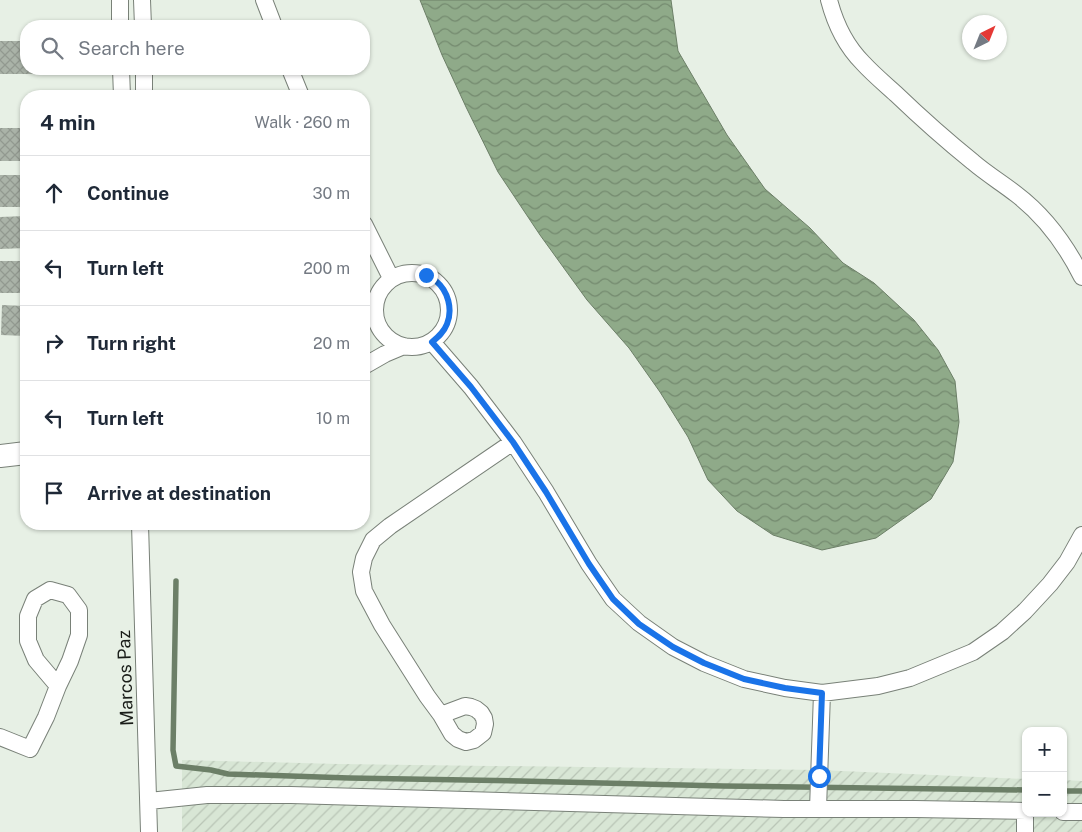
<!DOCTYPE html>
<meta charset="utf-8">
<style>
:root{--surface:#fff;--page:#f6f6f7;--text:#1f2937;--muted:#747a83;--line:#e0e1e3}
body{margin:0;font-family:"Public Sans",sans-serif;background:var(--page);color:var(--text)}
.controls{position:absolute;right:15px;bottom:15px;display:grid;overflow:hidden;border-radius:10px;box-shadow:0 1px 4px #0004}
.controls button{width:45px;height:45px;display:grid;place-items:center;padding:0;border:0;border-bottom:1px solid var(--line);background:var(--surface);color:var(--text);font:25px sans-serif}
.compass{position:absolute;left:962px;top:15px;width:45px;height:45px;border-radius:50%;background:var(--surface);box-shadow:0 1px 4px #0004;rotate:43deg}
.stop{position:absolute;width:15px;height:15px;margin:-11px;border:4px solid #1a73e8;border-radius:50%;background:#fff}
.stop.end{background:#1a73e8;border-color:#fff;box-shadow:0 1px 5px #0008}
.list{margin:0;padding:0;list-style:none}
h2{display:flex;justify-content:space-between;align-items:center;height:65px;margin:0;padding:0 20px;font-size:21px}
h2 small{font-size:16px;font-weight:400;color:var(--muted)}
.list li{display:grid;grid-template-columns:32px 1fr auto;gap:15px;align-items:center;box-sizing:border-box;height:75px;padding:0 20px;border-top:1px solid var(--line)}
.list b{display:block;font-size:19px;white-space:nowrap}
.list em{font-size:16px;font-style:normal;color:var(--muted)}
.icon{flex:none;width:28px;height:28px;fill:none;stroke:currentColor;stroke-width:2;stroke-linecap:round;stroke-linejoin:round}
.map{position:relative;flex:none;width:1082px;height:832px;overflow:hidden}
.search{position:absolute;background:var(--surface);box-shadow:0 1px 4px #0004;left:20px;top:20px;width:350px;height:55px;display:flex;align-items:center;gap:12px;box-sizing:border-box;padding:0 18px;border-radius:20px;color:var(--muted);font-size:19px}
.panel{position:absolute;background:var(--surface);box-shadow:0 1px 4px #0004;left:20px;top:90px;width:350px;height:440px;border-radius:20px}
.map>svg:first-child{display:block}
.industrial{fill:url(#industrial-furrows)}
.water{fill:url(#water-waves);stroke:#6c7f67}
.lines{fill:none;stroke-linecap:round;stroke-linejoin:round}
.stream{stroke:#6c7f67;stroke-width:5.5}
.building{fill:url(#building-cross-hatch)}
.street-casing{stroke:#798178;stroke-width:18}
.secondary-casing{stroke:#798178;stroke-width:24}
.street{stroke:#fff;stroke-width:16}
.secondary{stroke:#fff;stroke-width:22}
.route{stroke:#1a73e8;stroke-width:6}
.labels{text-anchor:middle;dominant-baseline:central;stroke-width:4;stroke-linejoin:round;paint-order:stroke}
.street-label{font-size:18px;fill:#191c18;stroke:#e7f0e5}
</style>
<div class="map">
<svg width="1082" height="832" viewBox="0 0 1082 832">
<defs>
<pattern id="industrial-furrows" width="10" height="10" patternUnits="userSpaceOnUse" patternTransform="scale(1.25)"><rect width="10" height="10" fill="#d8e6d5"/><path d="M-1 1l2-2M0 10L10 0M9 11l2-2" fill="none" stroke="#b9c5b6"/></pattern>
<pattern id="water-waves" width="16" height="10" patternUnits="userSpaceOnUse" patternTransform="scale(1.25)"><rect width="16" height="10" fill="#8faa89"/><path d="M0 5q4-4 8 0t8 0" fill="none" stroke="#748a6f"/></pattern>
<pattern id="building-cross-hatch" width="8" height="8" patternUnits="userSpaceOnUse" patternTransform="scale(1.25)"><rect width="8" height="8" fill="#aab3a8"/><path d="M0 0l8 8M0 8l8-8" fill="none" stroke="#929990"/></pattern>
</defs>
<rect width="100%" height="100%" fill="#e7f0e5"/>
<path class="industrial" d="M182,760L339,764L819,770L1026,779V813H1063V780L1082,781V832H182Z"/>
<path class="water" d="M420,0H671L678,51L727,135L765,189L810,228L843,263L874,283L914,320L938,350L955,381L959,422L953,462L931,499L876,538L822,550L773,535L737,511L708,480L688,437L660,392L629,348L587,300L540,235L498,172L466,107L442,55Z"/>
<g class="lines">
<path class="stream" d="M176,581L173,750L176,766L211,770L228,774L349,778L520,781L723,786L1026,790
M1063,791H1082"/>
</g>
<path class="building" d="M0,41H26V69H46V74H0Z
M0,128H26V161H0Z
M0,175H26V207H0Z
M26,216V248L0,249V217Z
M0,261H26V293H0Z
M2,305L26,306V336L1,335Z"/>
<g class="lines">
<defs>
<path id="street" d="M120,0V26
M142,0L143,26
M264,0L274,26
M829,0C835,23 846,46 863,63C873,74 885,84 896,94C921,118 947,141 973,162C987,174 1002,183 1016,194C1045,216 1066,245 1082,277
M121,69L122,96
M144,69V96
M290,69L301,96
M364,224L391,278
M375 310a37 37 0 1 1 74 0a37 37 0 1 1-74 0Z
M432,342L471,387L513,442L546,492L589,564L613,599L639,623L673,647L704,663L744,679L785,688L822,693L878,686L910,678L973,652L1002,632L1025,611L1050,584L1067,562L1082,535
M364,366L385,354L404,346
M140,524L149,832
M441,715L465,706L471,707L476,709L481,713L484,718L485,724L483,733L474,740L466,742L458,739L452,734L441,715L427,696L382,625L364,591L361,572L364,558L373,540L390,526L513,442
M0,737L30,749L46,717L58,686L70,661L79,635V610L68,595L50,590L35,599L28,616V641L36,660L58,686
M149,801L207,795H291L784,809H915L1026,811
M818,809L822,693
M1063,812H1082
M1025,832V811"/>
<path id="secondary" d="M0,456L26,453"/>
</defs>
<use href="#street" class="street-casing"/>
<use href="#secondary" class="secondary-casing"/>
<use href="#street" class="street"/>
<use href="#secondary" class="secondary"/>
</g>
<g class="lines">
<path class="route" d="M426,275C429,277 433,278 436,281C448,291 453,309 447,324C444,332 438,337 432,342L471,387L513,442L546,492L589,564L613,599L639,624L673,647L704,663L744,679L785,688L822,693L819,776"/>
</g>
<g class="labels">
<g class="street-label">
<text transform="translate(125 678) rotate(-92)">Marcos Paz</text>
</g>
</g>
</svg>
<div class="controls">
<button>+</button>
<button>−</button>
</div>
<svg class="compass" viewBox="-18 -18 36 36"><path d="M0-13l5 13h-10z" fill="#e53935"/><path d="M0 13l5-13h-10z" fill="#747a83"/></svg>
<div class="stop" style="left:819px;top:776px"></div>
<div class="stop end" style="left:426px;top:275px"></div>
<div class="search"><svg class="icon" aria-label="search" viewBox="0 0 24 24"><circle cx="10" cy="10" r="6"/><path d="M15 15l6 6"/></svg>Search here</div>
<section class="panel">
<h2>4 min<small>Walk · 260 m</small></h2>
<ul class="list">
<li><svg class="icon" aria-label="ahead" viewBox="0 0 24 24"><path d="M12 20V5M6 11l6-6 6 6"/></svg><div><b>Continue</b></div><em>30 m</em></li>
<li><svg class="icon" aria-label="left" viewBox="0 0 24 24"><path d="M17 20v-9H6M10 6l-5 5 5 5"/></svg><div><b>Turn left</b></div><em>200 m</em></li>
<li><svg class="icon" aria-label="right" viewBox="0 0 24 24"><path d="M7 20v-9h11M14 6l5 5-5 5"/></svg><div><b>Turn right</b></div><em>20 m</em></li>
<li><svg class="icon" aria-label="left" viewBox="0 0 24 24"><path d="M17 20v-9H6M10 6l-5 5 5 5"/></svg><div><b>Turn left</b></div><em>10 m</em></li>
<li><svg class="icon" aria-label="arrive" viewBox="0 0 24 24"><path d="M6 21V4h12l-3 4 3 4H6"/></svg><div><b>Arrive at destination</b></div></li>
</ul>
</section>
</div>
